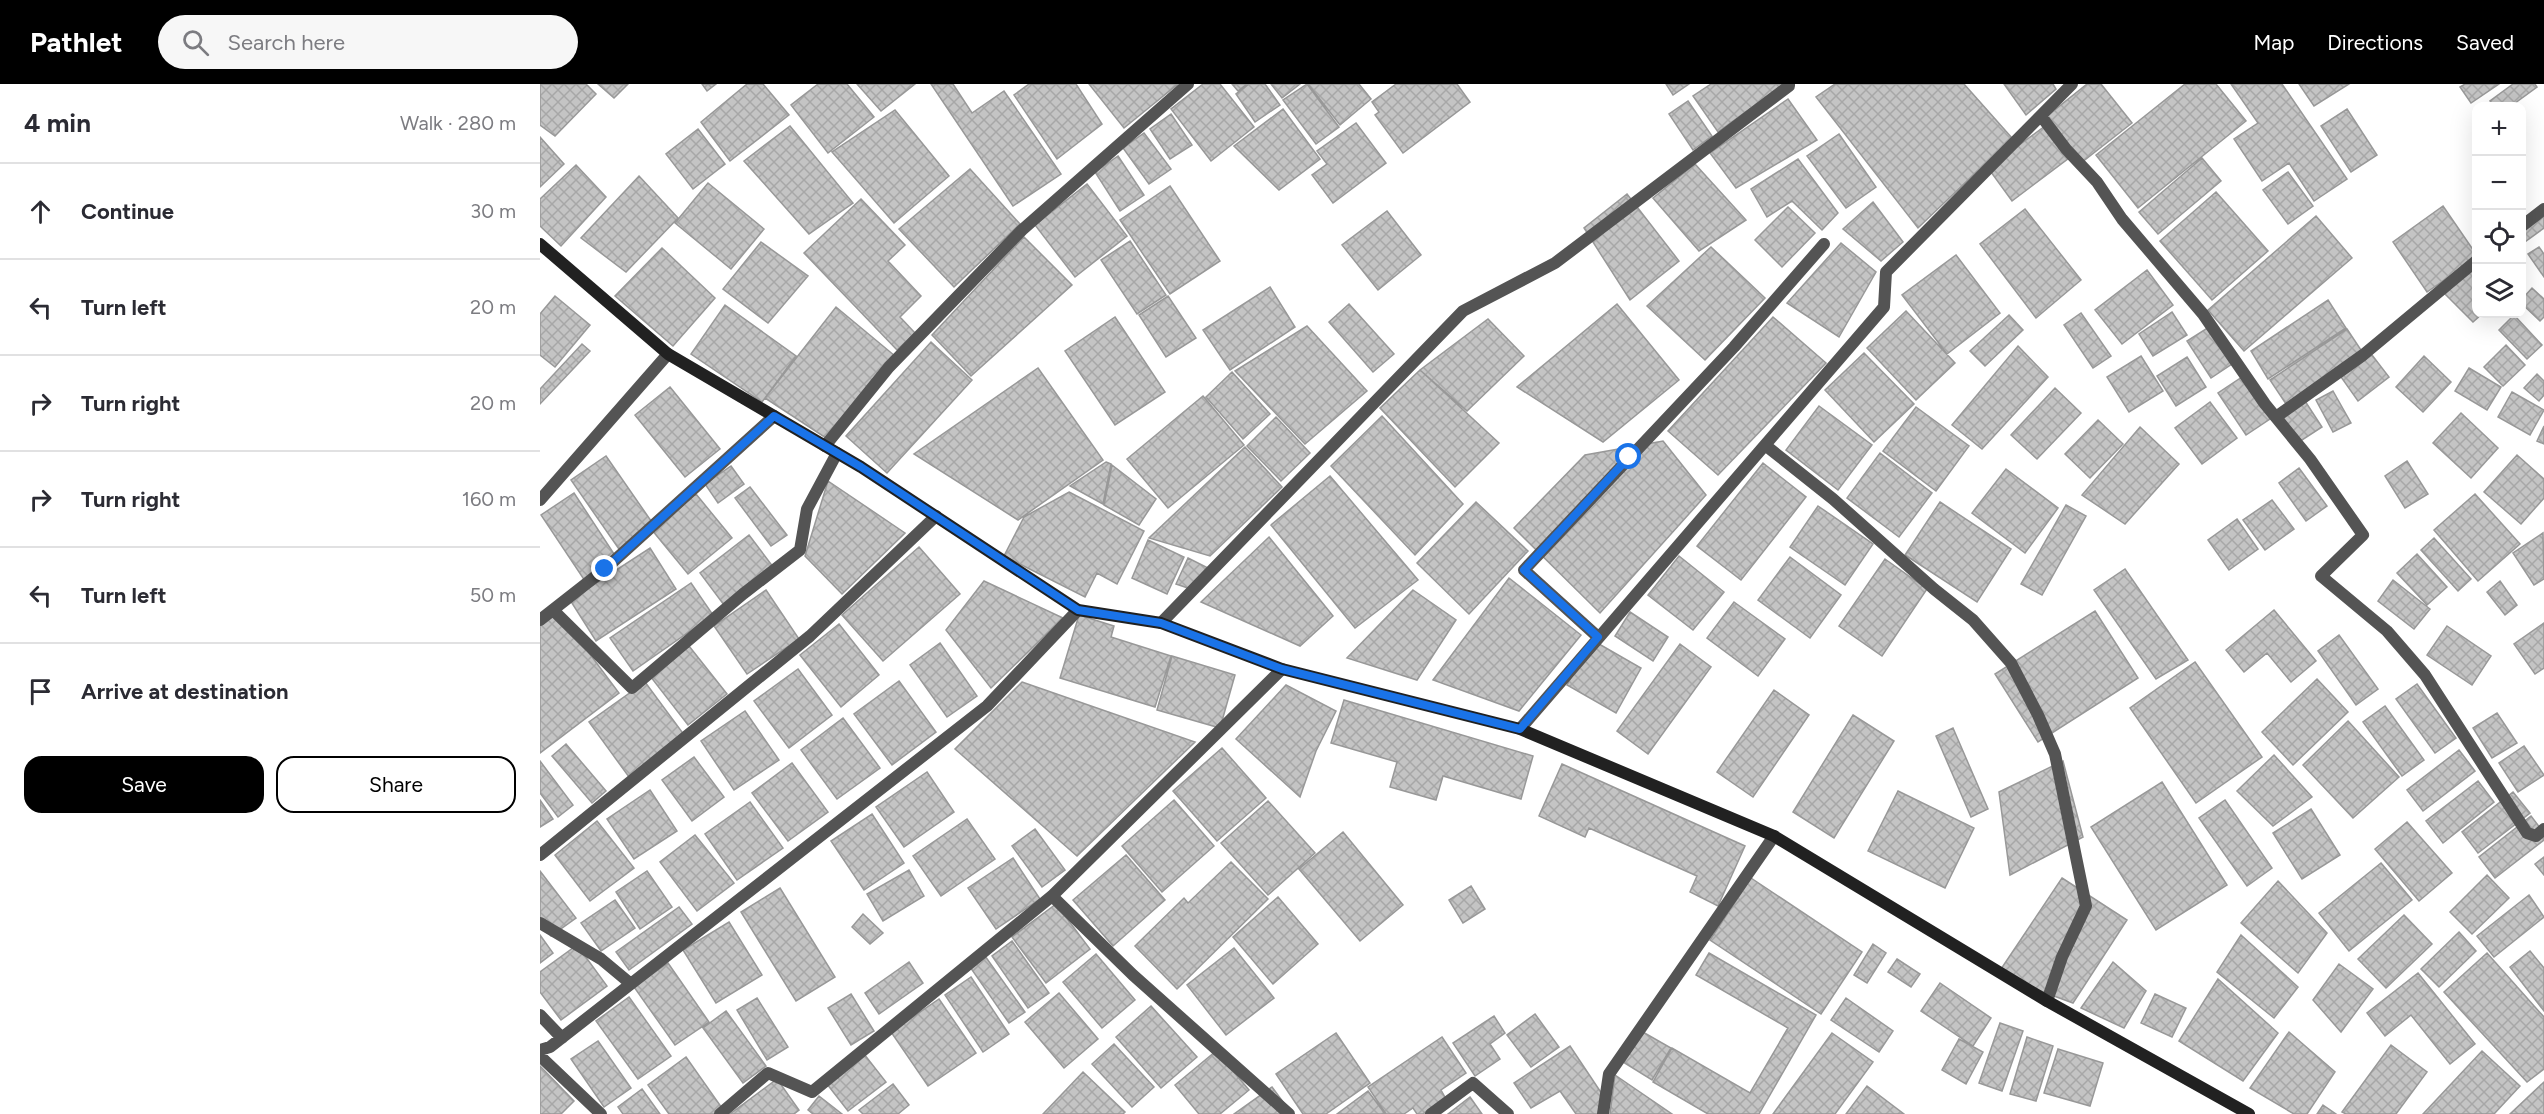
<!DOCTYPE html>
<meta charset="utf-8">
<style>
:root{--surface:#fff;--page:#f7f7f7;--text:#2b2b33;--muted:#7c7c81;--line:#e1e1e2;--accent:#000}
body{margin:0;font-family:Figtree,sans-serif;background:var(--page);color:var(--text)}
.controls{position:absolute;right:18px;top:18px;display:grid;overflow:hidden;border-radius:12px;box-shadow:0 6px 24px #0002}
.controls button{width:54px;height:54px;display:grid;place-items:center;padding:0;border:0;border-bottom:2px solid var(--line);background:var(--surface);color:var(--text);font:30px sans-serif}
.stop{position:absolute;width:18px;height:18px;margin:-14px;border:4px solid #1a73e8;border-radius:50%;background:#fff}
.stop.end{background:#1a73e8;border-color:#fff;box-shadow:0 2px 6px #0008}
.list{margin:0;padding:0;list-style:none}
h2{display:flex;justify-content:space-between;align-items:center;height:78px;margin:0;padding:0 24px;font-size:26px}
h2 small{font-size:20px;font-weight:400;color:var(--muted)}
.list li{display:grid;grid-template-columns:39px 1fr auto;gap:18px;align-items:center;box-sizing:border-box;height:96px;padding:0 24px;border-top:2px solid var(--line)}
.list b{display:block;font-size:22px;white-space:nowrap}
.list em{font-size:20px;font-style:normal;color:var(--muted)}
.actions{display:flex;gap:12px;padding:18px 24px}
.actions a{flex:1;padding:14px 0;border:2px solid var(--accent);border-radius:18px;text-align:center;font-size:21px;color:var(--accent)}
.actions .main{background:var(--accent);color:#fff}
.icon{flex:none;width:33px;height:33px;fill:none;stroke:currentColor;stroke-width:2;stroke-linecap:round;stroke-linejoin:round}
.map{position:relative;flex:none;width:2004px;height:1030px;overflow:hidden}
header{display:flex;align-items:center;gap:36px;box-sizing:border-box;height:84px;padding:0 30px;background:var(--accent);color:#fff}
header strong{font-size:28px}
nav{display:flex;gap:33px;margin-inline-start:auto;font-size:21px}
.search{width:420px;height:54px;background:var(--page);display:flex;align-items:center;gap:15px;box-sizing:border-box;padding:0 21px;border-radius:33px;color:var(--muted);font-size:22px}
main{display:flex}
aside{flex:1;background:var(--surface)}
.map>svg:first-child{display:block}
.building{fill:url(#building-cross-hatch);stroke:#989898;stroke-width:1.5}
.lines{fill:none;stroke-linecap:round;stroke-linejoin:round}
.street{stroke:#545454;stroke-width:12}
.secondary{stroke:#212121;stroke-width:12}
.route{stroke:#1a73e8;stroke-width:8}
</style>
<header>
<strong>Pathlet</strong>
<div class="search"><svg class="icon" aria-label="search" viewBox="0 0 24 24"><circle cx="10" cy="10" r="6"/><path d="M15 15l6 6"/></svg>Search here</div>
<nav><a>Map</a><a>Directions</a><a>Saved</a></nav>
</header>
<main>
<aside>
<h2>4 min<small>Walk · 280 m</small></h2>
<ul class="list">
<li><svg class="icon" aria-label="ahead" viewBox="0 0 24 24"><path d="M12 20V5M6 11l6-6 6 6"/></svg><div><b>Continue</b></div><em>30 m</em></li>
<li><svg class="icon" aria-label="left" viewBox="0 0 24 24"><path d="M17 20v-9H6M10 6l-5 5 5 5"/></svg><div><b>Turn left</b></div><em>20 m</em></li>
<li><svg class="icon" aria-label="right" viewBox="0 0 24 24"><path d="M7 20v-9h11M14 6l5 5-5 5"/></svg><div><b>Turn right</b></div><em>20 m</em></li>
<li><svg class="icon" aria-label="right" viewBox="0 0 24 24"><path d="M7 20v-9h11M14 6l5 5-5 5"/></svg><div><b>Turn right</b></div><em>160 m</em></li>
<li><svg class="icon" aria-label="left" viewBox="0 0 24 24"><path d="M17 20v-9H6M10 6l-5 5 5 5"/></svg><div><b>Turn left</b></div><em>50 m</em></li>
<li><svg class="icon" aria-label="arrive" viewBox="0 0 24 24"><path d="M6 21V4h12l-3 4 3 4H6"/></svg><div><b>Arrive at destination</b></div></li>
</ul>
<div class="actions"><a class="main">Save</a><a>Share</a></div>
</aside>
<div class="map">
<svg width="2004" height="1030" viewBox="0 0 2004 1030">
<defs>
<pattern id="building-cross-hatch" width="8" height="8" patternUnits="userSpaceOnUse" patternTransform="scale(1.5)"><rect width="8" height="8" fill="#c4c4c4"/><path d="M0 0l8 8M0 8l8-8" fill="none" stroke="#a7a7a7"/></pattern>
</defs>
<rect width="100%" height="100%" fill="#fff"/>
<path class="building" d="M0,0H46L56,10L15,52L0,41Z
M58,0H88L74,14Z
M162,0H176L167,7Z
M207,0H223L249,31L190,77L161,38Z
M278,0H307L334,33L288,69L251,21Z
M317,0H375L341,27Z
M391,0H413L432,29L464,7L521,90L473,122Z
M489,0H536L562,40L517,75L474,11Z
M549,0H638L584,44Z
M663,0H680L714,43L671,77L631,25Z
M692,0H707L698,7Z
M709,0H725L740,21L715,38L696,10Z
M731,0H760L742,14Z
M767,0L799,43L776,60L743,16Z
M768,0H819L831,15L800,41Z
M856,0H917L930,18L863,69L835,31L839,28L832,18Z
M1126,0H1149L1133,11Z
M1171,0H1244L1178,48L1153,12Z
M1295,0H1424L1472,54L1378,144L1276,13Z
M1464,0H1513L1516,5L1486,31Z
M1547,0H1561L1592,39L1541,79L1506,33Z
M1645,0H1676L1706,37L1598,124L1556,71Z
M1691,0H1742L1807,95L1774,117L1749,79L1722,97L1694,55L1718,39Z
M1759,0H1809L1774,22Z
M1925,0H1959L1931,19L1920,3Z
M1973,0H1995L1997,3L1971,22H1954L1950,17Z
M1248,15L1277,56L1196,104L1170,69Z
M1148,17L1172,52L1153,66L1129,30Z
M743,25L780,75L739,106L694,62Z
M1807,25L1837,71L1811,88L1781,42Z
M355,26L409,92L354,139L292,68Z
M631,30L652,61L630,75L610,45Z
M816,39L846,79L793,119L772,91L787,80L777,67Z
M250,42L313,119L269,150L204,77Z
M1505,42L1529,74L1472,117L1448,84Z
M158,45L185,80L153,105L126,70Z
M604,49L631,85L609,100L583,64Z
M1299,50L1336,103L1306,124L1267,72Z
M0,53L24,80L0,103Z
M578,72L604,111L580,127L555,88Z
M1662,74L1681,97L1618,150L1599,128Z
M1258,75L1298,129L1282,146L1252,117L1227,133L1211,105Z
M1155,80L1206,136L1159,167L1113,114Z
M36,81L66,113L21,162L0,142V115Z
M430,85L480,140L414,203L359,145Z
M1748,88L1773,122L1748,140L1723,106Z
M99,92L138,134L86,188L41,154Z
M168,99L224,145L191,185L135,139Z
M547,100L587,152L535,193L495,141Z
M630,102L680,177L630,210L580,136Z
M1676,108L1728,167L1672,216L1620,157Z
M1087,110L1139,177L1090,216L1044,144Z
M321,115L365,161L348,177L381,212L360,233L375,249L357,266L264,169Z
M1333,118L1363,158L1341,177L1303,145Z
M1903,122L1936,170V174L1887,208L1853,158Z
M1248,123L1275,149L1242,183L1215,156Z
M1485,125L1541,196L1496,234L1440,160Z
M847,127L881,171L838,206L802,161Z
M2004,129V144L1982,160V144Z
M1776,132L1812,174L1704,267L1668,226Z
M484,153L532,201L431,292L392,251Z
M590,157L626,211L597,230L561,176Z
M221,158L268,192L228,239L183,205Z
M1301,159L1336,188L1299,253L1247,219Z
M1171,163L1225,214L1165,276L1107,222Z
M1999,163L2004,170V193L1988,170Z
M122,164L175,214L133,262L75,212Z
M1416,171L1460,229L1407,270L1362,211Z
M1936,178V230H1942L1933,238L1905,210Z
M1607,186L1633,221L1582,260L1555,226Z
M730,203L755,243L690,286L663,246Z
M1992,204L2004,215V233L2000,237L1982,220V215Z
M15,212L50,241L15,283L0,271V230Z
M628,212L656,254L626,273L599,231Z
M1788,216L1806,244L1728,295L1711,267Z
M809,220L854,270L833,288L789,238Z
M1077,220L1139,296L1063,358L977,303Z
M185,221L256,272L222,318L151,270Z
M296,223L355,272L286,354L225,314Z
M1366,227L1415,279L1376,316L1327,264Z
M1632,228L1647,251L1613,272L1599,250Z
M1541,229L1571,272L1553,284L1524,241Z
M1469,231L1483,246L1445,282L1430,267Z
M1974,231L2002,261L1987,275L1959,246Z
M575,233L625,308L575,341L525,267Z
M1233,233L1286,279L1178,391L1128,347Z
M948,235L984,272L927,327L880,286Z
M767,242L827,307L765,360L695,287Z
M1669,243L1692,280L1671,294L1647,257Z
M1807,245L1823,269L1746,320L1730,296Z
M391,258L432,296L347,389L306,352Z
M42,260L50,267L0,320V305Z
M1966,261L1985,281L1963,302L1944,283Z
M1478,262L1508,293L1442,365L1412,341Z
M1324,269L1374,320L1334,358L1285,306Z
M1832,271L1849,293L1818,317L1801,293Z
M1601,272L1623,307L1589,328L1567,293Z
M1884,272L1911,298L1883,328L1856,303Z
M1647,273L1666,303L1636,322L1617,292Z
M498,284L563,376L478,436L374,370Z
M1929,284L1961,303L1947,326L1915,307Z
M880,286L959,359L915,403L840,324Z
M692,288L730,330L703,355L666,313Z
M1708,289L1736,331L1706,351L1678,309Z
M1997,290L2004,297V311L1999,317L1984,304Z
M130,303L180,365L145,393L95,331Z
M1515,304L1541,329L1497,375L1471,351Z
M1793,307L1811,339L1793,348L1776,316Z
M1972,308L2004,326L1990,351L1958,333Z
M663,312L704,361L628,424L587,375Z
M1765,317L1782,343L1759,358L1742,332Z
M1670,318L1697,354L1662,380L1635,344Z
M1279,322L1332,361L1298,406L1246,366Z
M1376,323L1429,362L1396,407L1343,367Z
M1921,329L1958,364L1931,394L1893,359Z
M842,332L923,420L875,471L791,382Z
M736,333L770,369L741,397L707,362Z
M1558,336L1583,360L1550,394L1525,370Z
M2004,342V360L1997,357Z
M1600,343L1639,380L1585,440L1542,411Z
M1123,357L1166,411L1060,529L974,444L1045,371Z
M705,363L742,403L670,472L609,454Z
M1340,369L1392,409L1359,453L1307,414Z
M1977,371L2004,395V414L1981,440L1944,408Z
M66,372L116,444L81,468L31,396Z
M1867,377L1888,410L1865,424L1845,392Z
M566,378L571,380L563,420L530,402Z
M1223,379L1266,413L1201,496L1157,462Z
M572,381L616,415L599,441L564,421Z
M191,382L204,400L178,419L165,400Z
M1759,384L1787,422L1766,437L1739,399Z
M1466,385L1518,424L1485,469L1432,429Z
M790,392L878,496L815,544L731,441Z
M288,397L365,449L302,510L265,472Z
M210,403L247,451L231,462L195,414Z
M529,408L604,447L577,500L557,489L545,513L464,472L484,433Z
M34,409L78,476L45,497L1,431Z
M156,410L192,454L148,490L112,446Z
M1935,410L1980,460L1938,497L1894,446Z
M1732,416L1754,445L1725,466L1703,436Z
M936,418L988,467L929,530L877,479Z
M1400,418L1471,465L1437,518L1365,471Z
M1526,421L1546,432L1502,511L1481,500Z
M1278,422L1333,460L1305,501L1250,463Z
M1697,435L1718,465L1689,486L1668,456Z
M2003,449L2004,495L1994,501L1973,469Z
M209,451L234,484L184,521L160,489Z
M729,453L793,532L760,562L661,518Z
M1894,454L1931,495L1918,507L1881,466Z
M608,456L644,473L627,510L592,494Z
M379,463L420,510L343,577L302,531Z
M110,464L136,505L56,557L30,516Z
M1877,470L1907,503L1887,521L1857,489Z
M1139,472L1184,508L1153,546L1108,511Z
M1250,473L1301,511L1270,554L1218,516Z
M648,474L668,484L651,505L636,500Z
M1345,475L1387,505L1342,572L1299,542Z
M1585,485L1648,576L1616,595L1554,506Z
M969,494L1041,551L979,627L893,596Z
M1853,496L1890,525L1874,545L1838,517Z
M444,497L523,534L451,604L406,546Z
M1960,497L1977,521L1965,531L1947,508Z
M151,499L173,531L93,587L70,554Z
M226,506L259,555L207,590L174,542Z
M873,506L916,536L877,596L807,574Z
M1194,518L1245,555L1218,592L1167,554Z
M17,526L79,609L0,669V538Z
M1734,526L1776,577L1751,598L1727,569L1704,588L1686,566Z
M1555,527L1598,594L1498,658L1455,590Z
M1090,528L1128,553L1113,577L1075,552Z
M539,531L574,542L571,553L631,572L615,623L520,594Z
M2004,539V584L1995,590L1974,560Z
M299,540L339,591L301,623L260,571Z
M1907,542L1951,572L1932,601L1887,571Z
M1799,551L1838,605L1816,621L1778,567Z
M1052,556L1101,584L1076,629L1027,601Z
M400,559L437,612L407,633L370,581Z
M1140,560L1171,583L1108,670L1077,647Z
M149,562L187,610L148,641L110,592Z
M632,572L695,591L680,644L617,626Z
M1655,578L1722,673L1656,719L1590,624Z
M258,585L292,631L249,664L214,617Z
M1777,595L1808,628L1753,681L1722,648Z
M359,597L396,648L352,681L314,630Z
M105,598L145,652L89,693L49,638Z
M482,598L655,658L537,772L415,665Z
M1877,600L1916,654L1895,669L1856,615Z
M746,601L796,627L776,667L760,713L696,655Z
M1234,606L1269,631L1213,713L1177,688Z
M804,616L993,672L981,715L903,692L896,716L850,703L857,678L791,659Z
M1845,622L1884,676L1862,692L1823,638Z
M205,627L239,676L194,706L161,657Z
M1957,629L1977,659L1952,674L1933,644Z
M1313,631L1354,657L1294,754L1253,728Z
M303,634L340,684L297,715L261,666Z
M1808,637L1859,693L1813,734L1763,681Z
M1413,644L1448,725L1431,733L1396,652Z
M26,660L66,707L52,719L12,672Z
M1984,662L2004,691L1978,708L1959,679Z
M682,664L726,714L677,757L633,707Z
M1919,666L1935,687L1883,727L1867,706Z
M1734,671L1772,713L1733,742L1697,707Z
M154,673L184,713L152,737L122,696Z
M0,677L33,721L18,733L0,709Z
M1523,677L1543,753L1470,791L1459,708Z
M252,679L288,728L248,757L212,709Z
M1022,680L1205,762L1178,822L1150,808L1157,792L1049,744L1045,753L999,732Z
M387,688L414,728L364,763L336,723Z
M1938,697L1954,718L1903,759L1886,737Z
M1622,698L1687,801L1616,846L1551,743Z
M110,706L137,747L94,775L67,735Z
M1358,707L1434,744L1405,804L1328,767Z
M1973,708L1990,729L1938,769L1922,748Z
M0,716L13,735L0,743Z
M634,716L674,762L622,808L582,762Z
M1685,716L1732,784L1707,802L1659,734Z
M728,717L775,769L728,811L681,759Z
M210,718L243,764L197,796L165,750Z
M1771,725L1800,771L1762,795L1733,749Z
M332,730L364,779L324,806L291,757Z
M1991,732L2004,749V756L1955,794L1939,773Z
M427,735L455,775L401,812L373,772Z
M57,737L94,784L50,817L15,771Z
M1867,738L1912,789L1879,817L1835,765Z
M495,745L525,786L502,803L472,762Z
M803,748L863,821L820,857L759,785Z
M155,751L194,799L157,827L120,778Z
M586,771L625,816L573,862L533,816Z
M2004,773V791L1995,780Z
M473,774L500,815L456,845L428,804Z
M691,778L728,815L637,905L595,862L644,814L648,819Z
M1841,779L1872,816L1809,867L1779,829Z
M369,786L384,812L343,837L327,810Z
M0,787L36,834L11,852L0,837Z
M107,787L132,823L100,845L76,808Z
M1947,791L1969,814L1932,850L1910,828Z
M1211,794L1322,868L1281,930L1170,856Z
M1522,794L1587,836L1533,919L1457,891Z
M1738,797L1787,849L1758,889L1701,839Z
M931,802L945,825L923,839L909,816Z
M240,804L295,893L256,917L201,828Z
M1989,811L2004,833L1954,873L1937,852Z
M738,813L778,860L733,900L693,853Z
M75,816L95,844L61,867L41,839Z
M516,820L550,865L506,899L472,853Z
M139,823L152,840L89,886L76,868Z
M323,830L343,849L330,860L312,843Z
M1864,831L1892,860L1846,904L1818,875Z
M189,838L222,891L176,919L143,866Z
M1919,848L1936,867L1899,903L1881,885Z
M0,851L13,869L0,879Z
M1701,851L1758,903L1734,934L1677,888Z
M472,857L509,909L488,924L452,872Z
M1333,860L1346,869L1327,899L1314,891Z
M37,861L67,902L21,936L0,908V888Z
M694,864L734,914L686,951L647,901Z
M1990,867L2004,884V927L1970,883Z
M1169,869L1276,931L1219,1030H1168L1113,998L1132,964L1210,1009L1248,944L1156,891Z
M1947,869L2004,933V985L1987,998L1904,908Z
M556,870L595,916L562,944L523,898Z
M445,872L485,928L469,939L430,883Z
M1357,875L1380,890L1371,903L1348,888Z
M369,878L383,899L339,930L325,909Z
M1573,878L1606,907L1584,944L1541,924Z
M128,879L169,938L135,961L94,903Z
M1799,880L1833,905L1801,948L1773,916Z
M1878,889L1935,960L1910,980L1871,931L1845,952L1827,929Z
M431,893L469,950L443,968L405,911Z
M1678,895L1738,949L1703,997L1639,957Z
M1400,899L1451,934L1433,962L1381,927Z
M519,909L558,955L524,984L485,938Z
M311,910L334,947L311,961L288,924Z
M1615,910L1646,924L1632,953L1601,939Z
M89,913L131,972L98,995L56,937Z
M217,914L248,963L227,976L197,926Z
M1306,914L1353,947L1339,968L1291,936Z
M399,915L436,969L388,1002L351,948Z
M611,922L657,973L621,1004L576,953Z
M186,927L226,982L203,999L163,944Z
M995,930L1019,963L991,983L967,951Z
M954,932L965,949L950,960L960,975L935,992L913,959Z
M1460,939L1483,947L1462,1007L1439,999Z
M1101,947L1131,964L1112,996L1083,978Z
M1749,948L1795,988L1767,1030H1754L1710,1004Z
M796,949L830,999L786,1030H763L736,990Z
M1292,949L1333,978L1295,1030H1233Z
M902,953L926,989L901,1006L906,1015L883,1030H877L873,1024L864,1030H846L828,1003Z
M1487,953L1513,962L1496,1017L1470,1010Z
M1419,955L1443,968L1426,1000L1402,986Z
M58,957L91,1004L64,1023L31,975Z
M574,960L614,1003L592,1023L552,980Z
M1851,961L1887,988L1856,1030H1806L1802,1028Z
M1030,962L1062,1010L1058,1030H1036L1020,1007L991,1024L974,999Z
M1518,965L1563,979L1550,1022L1504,1009Z
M676,967L709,1006L680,1030H659L635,1001Z
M1942,967L1980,1002L1954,1030H1883Z
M324,970L346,998L308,1027L287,1000Z
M146,973L182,1024L174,1030H129L108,1001Z
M0,982L34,1017L21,1030H0Z
M543,988L585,1028L583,1030H503Z
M1075,991L1132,1030H1070Z
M237,995L259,1026L254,1030H190Z
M2004,998V1030H1970Z
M353,1000L369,1021L358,1030H323L319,1026Z
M1327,1002L1364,1030H1306Z
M732,1003L752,1030H694Z
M102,1005L120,1030H83L78,1023Z
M828,1007L845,1030H797Z
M279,1012L302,1030H273L268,1026Z
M930,1013L942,1030H908Z
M1783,1021L1796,1030H1777Z"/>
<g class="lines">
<path class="street" d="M1501,32L1526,65L1557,98L1582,135L1663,230L1725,320L1770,375L1823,451L1781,492L1847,547L1885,591L1987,749L1996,752L2004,745
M1982,142L2004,125
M1736,333L1823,271L1936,177
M1225,361L1293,415L1394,505L1433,536L1471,579L1498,631L1515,670L1546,822L1522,873L1507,917
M285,362L349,283L482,146L648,0
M0,416L128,270
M13,526L92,604L203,510L260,466L267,425L297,369
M0,536L65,485L234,332
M621,539L923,227L1015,179L1249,2V0
M1058,553L984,486L1194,263L1284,160
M980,645L1344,223L1346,188L1532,0
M0,771L270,552L396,432
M512,812L593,891L749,1030
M0,839L61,875L91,900
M0,931L22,954
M0,966L10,963L447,622L538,526
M0,972L61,1030
M180,1030L228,989L272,1008L512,812L742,585
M891,1030L933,999L968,1030
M1063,1030L1069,990L1234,752"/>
<path class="secondary" d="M0,160L128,270L321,383L538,526L621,539L742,585L980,645L1234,752L1507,917L1709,1030"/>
</g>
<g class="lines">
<path class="route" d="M65,485L234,332L321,383L538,526L621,539L742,585L980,645L1058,553L984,486L1089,373"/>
</g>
</svg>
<div class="controls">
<button>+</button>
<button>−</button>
<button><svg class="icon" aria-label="locate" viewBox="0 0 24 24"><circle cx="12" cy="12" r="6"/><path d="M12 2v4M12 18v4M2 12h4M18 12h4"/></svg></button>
<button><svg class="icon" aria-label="layers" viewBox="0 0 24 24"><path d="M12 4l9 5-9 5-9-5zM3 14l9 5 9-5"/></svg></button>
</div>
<div class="stop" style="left:1089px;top:373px"></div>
<div class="stop end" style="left:65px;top:485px"></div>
</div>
</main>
